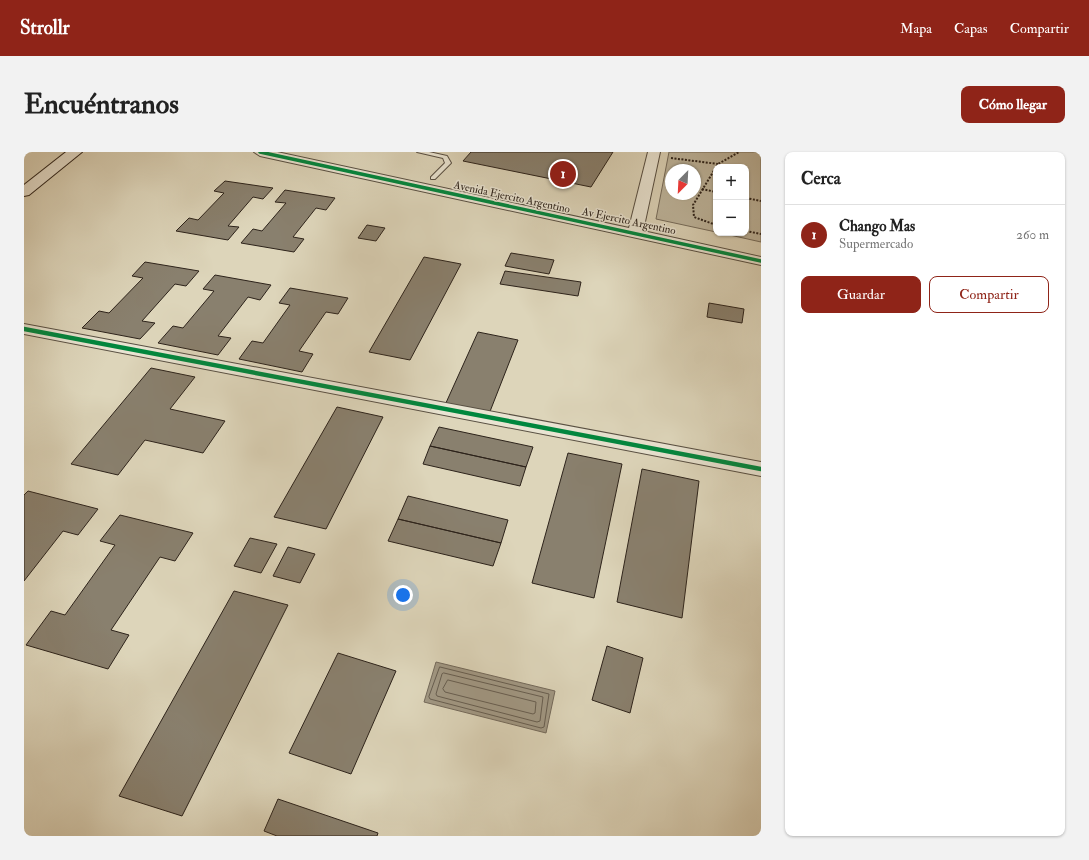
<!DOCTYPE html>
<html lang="es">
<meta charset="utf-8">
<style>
:root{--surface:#fff;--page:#f2f2f2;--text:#222;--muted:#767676;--line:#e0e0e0;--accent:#8f2418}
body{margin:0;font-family:"IM FELL Double Pica",serif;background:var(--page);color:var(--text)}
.controls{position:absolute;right:12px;top:12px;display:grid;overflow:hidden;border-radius:8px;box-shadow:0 1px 3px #0004}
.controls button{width:36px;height:36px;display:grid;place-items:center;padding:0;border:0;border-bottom:1px solid var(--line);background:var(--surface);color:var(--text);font:20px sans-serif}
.compass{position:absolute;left:641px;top:12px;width:36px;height:36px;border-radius:50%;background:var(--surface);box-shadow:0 1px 3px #0004;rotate:204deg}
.you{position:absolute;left:379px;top:443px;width:14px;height:14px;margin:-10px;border:3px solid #fff;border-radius:50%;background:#1a73e8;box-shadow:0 0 0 6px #1a73e833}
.badge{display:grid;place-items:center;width:26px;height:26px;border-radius:50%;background:var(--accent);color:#fff;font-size:13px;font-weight:700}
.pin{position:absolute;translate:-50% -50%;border:2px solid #fff;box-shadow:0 1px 4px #0006}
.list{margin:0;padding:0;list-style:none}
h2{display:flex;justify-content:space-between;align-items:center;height:52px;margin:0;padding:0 16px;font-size:17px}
h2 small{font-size:13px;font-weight:400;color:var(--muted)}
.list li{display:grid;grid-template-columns:26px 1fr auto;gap:12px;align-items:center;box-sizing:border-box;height:60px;padding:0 16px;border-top:1px solid var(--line)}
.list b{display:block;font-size:15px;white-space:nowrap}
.list p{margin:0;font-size:13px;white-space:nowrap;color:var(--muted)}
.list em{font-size:13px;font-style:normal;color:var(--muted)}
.actions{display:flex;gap:8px;padding:12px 16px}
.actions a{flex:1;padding:9px 0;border:1px solid var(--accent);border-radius:8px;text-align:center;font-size:14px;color:var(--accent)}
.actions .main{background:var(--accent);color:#fff}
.map{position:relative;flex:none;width:737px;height:684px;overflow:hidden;border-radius:8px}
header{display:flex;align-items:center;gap:24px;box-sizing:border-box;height:56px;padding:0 20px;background:var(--accent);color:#fff}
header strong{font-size:19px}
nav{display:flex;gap:22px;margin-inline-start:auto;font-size:14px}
.intro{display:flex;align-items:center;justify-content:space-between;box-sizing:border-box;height:96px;padding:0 24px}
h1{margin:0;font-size:28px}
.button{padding:10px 18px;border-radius:8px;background:var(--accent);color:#fff;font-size:14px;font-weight:700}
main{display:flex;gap:24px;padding:0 24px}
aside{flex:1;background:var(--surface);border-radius:8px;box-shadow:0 1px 3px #0004}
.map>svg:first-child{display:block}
.green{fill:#bfb79f;stroke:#766d5d;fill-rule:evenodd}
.water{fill:#a19884;stroke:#73695a}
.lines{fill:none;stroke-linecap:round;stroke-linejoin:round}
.shore{stroke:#675e50;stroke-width:1}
.building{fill:#89806e;stroke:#2d231b}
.service-casing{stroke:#595043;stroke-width:2}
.minor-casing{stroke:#595043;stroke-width:2}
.secondary-casing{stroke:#2d231b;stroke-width:2}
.path{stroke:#2d231b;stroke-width:2;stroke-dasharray:2 1.5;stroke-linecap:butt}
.service{fill:#e9e4d2;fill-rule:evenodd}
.minor{fill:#e9e4d2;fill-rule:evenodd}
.secondary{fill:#e9e4d2;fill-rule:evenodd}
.cycleway-far1-casing{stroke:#e9e4d2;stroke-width:5.5}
.cycleway-casing{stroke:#e9e4d2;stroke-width:7}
.cycleway-far1{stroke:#00873e;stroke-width:3.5}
.cycleway{stroke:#00873e;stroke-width:4.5}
.labels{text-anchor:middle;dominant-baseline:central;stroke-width:3;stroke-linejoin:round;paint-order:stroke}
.far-street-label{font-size:11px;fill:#2d231b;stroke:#e9e4d2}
</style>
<header>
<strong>Strollr</strong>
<nav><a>Mapa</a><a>Capas</a><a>Compartir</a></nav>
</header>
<div class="intro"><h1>Encuéntranos</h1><a class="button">Cómo llegar</a></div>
<main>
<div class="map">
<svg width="737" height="684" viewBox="0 0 737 684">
<rect width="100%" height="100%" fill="#ddd5ba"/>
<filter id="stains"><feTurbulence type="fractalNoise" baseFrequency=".005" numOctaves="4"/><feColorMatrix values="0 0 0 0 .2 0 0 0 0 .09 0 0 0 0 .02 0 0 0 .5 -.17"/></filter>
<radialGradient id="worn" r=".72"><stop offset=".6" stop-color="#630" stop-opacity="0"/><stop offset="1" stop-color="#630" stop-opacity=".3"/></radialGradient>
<path class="green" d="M645,0H737V90L697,81H722V15H692V80L632,67ZM647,18H671V42H647Z"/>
<path class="water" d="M412,510L531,539L522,581L400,550Z"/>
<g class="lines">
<path class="shore" d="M416,515L525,542L520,575L517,576L406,547L405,545Z
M420,521L519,545L516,569L513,570L413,544L412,542L418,522Z
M424,528L512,550L511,561L509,562L421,540L419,537Z"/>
</g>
<path class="building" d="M447,0H589L567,35L439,9Z
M201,29L249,36L239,47L229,45L204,74L215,75L204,88L152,79L165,66L174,68L200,41L190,39Z
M261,38L311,46L302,58L292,56L269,85L280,87L270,100L217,91L229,77L238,79L262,51L251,50Z
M343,73L361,76L352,89L334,86Z
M487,101L530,108L525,122L481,114Z
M400,105L437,112L386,208L345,200Z
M121,110L175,119L162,134L151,132L118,169L131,171L116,187L58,176L75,159L85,161L119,126L108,124Z
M481,119L557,130L554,144L476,132Z
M191,123L247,133L236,148L224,145L194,184L207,186L194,203L134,191L149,174L159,176L190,139L179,137Z
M266,136L324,146L314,162L302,160L275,199L289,202L278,220L215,207L228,189L239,191L266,153L255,151Z
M685,151L720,157L718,171L683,165Z
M454,180L494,188L465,262L421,253Z
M127,216L171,225L146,257L201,269L179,301L121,288L94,323L47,312Z
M313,255L359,265L302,377L250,365Z
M415,275L509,295L502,315L406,294Z
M406,294L502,315L496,334L399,312Z
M544,301L598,312L570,446L508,431Z
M618,317L675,329L658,466L593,450Z
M4,339L74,357L54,383L39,379L0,429V343Z
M384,344L484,368L477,391L374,367Z
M96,363L169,381L151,409L136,405L87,478L105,483L84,517L2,493L27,459L41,463L91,393L76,389Z
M374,367L477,391L469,414L364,389Z
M226,386L253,392L237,421L210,414Z
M264,395L291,402L276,431L249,424Z
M210,439L264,453L158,664L95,644Z
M583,494L619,506L606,561L568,548Z
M314,501L372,519L327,622L265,601Z
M254,647L354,681L353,684H253L240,679Z"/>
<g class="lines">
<defs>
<path id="service" d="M393,0H405L423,4L427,11L411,27H407V25L421,11L419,6Z"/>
<path id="minor" d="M230,0H253L605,76L624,0H636L619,79L737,105V113L236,4Z
M0,172L737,310V324L0,182Z"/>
<path id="secondary" d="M42,0H58L5,43L0,44V33Z"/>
</defs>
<use href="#service" class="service-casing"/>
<use href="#minor" class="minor-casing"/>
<use href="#secondary" class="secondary-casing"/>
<path class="path" d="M647,6L694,12
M678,37L692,40
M722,46L737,49
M692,73L670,65L669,53L694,12L715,0
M722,79L737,82"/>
<use href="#service" class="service"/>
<use href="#minor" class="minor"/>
<use href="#secondary" class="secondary"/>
<defs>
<path id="cycleway-far1" d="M236,0L737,109"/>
<path id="cycleway" d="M0,177L737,317"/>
</defs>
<use href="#cycleway-far1" class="cycleway-far1-casing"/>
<use href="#cycleway" class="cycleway-casing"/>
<use href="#cycleway-far1" class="cycleway-far1"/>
<use href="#cycleway" class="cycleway"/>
</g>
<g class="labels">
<g class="far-street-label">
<text transform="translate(488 45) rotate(12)">Avenida Ejercito Argentino</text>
<text transform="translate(605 69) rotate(12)">Av Ejercito Argentino</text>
</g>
</g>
<rect width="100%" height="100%" filter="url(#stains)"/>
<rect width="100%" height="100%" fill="url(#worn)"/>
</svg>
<div class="controls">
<button>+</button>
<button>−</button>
</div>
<svg class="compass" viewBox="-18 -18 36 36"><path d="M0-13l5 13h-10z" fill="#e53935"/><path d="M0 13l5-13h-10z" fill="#767676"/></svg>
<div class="you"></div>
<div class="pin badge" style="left:539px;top:22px">1</div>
</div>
<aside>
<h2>Cerca<small></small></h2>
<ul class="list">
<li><span class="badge">1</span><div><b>Chango Mas</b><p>Supermercado</p></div><em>260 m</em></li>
</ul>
<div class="actions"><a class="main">Guardar</a><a>Compartir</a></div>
</aside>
</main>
